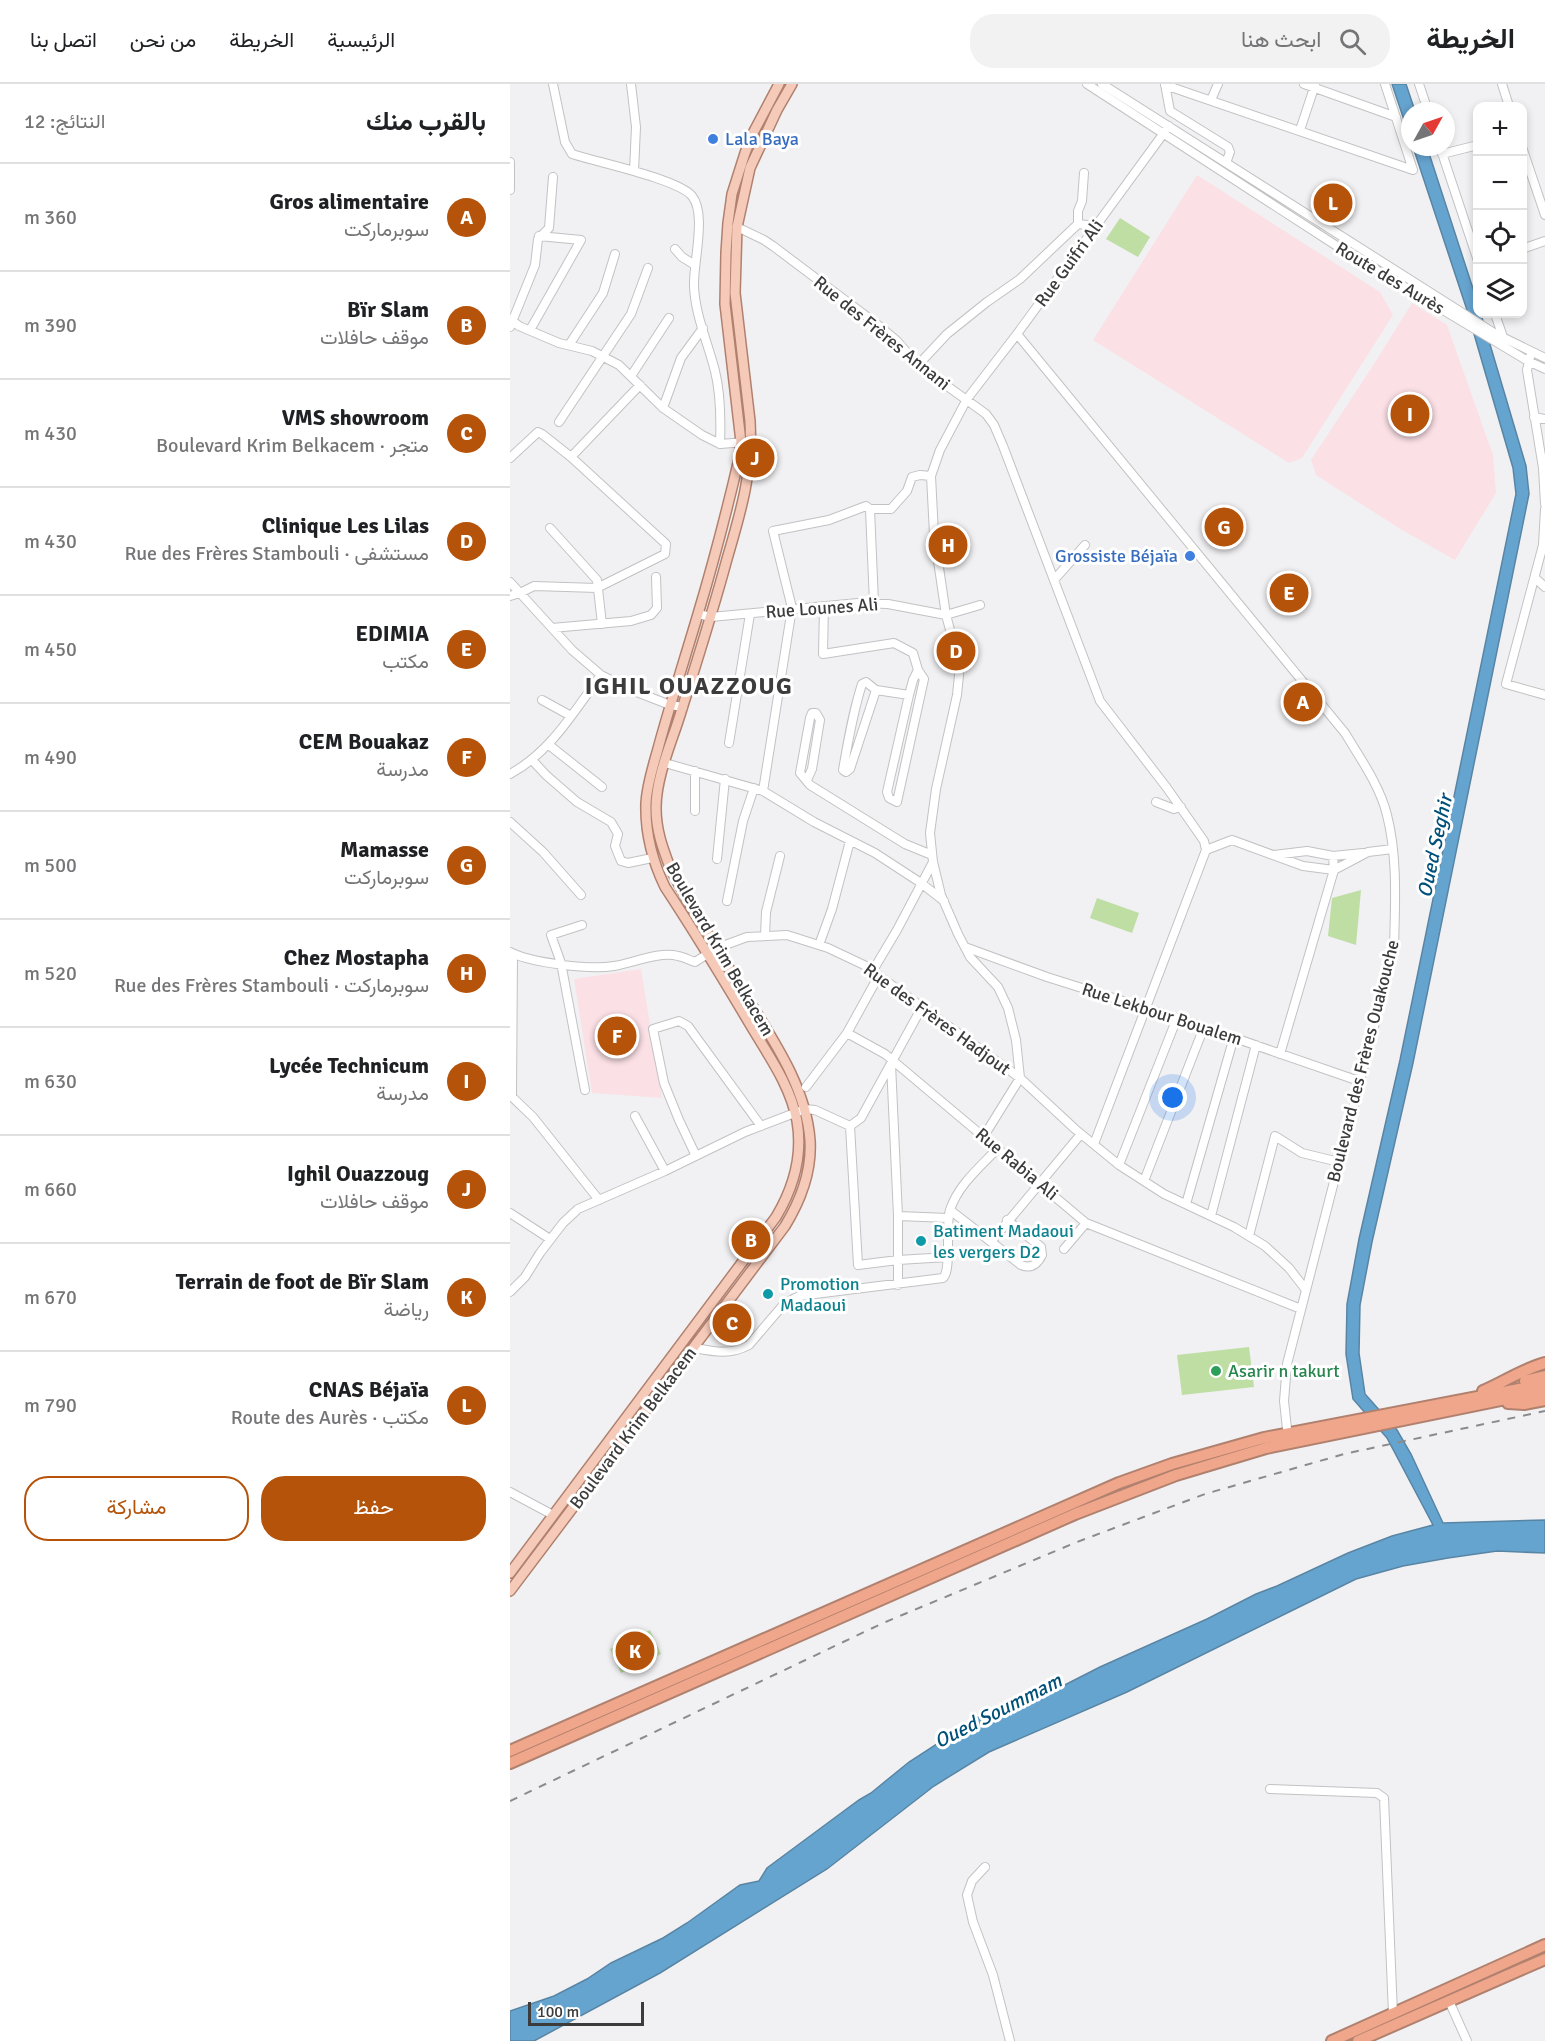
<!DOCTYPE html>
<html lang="ar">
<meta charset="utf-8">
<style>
:root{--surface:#fff;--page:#f2f2f2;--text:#202124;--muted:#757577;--line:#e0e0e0;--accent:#b45309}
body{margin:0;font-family:Signika,Vazirmatn,sans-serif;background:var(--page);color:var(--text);direction:rtl}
.controls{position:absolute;right:18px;top:18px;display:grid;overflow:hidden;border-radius:12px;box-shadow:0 3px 9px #0003}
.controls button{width:54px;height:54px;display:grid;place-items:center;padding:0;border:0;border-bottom:2px solid var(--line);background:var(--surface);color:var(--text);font:30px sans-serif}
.compass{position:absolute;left:891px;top:18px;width:54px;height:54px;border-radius:50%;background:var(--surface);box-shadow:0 3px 9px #0003;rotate:50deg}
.scale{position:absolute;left:18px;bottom:15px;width:116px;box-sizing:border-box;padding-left:6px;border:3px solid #3c3c3d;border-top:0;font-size:16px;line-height:21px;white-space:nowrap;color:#3c3c3d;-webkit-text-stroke:4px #fff;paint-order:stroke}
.you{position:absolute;left:663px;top:1014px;width:21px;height:21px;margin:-15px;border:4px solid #fff;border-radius:50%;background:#1a73e8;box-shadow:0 0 0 9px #1a73e833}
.badge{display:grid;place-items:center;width:39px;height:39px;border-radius:50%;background:var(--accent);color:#fff;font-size:20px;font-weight:700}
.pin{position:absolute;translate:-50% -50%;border:3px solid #fff;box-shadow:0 2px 6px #0006}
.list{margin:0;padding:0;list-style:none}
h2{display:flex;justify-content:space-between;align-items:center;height:78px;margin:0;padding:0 24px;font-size:26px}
h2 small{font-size:20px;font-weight:400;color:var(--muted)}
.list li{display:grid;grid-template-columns:39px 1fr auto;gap:18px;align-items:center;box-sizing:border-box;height:108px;padding:0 24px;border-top:2px solid var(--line)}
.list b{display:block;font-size:22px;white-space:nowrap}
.list p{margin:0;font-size:20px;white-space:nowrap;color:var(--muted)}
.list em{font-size:20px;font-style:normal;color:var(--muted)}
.actions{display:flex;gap:12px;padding:18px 24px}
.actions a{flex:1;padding:14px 0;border:2px solid var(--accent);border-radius:24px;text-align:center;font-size:21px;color:var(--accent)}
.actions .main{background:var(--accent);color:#fff}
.icon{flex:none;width:33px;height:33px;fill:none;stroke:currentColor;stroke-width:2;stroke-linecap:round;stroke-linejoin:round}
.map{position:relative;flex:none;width:1035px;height:1957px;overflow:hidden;direction:ltr}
header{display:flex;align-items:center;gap:36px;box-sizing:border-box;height:84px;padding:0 30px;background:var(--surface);border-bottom:2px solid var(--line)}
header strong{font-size:28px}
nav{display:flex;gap:33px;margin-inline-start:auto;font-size:21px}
.search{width:420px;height:54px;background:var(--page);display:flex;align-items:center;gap:15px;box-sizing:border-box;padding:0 21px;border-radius:24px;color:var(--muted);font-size:22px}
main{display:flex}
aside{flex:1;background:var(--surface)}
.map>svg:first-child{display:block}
.education{fill:#fbe0e6}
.green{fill:#bedea3}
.water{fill:#66a4d0;stroke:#5985a4;stroke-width:1.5}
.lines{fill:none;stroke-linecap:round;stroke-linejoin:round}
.minor-casing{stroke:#c2c2c4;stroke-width:10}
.major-casing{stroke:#b1816f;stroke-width:12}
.highway-casing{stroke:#b1816f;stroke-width:14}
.minor{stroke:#fff;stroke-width:8}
.major{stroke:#f6cab9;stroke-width:9}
.highway{stroke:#f0a68a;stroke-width:10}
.rail{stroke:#8b8b8d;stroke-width:2;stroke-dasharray:8 8;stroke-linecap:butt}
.shop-dot{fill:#3f7fe0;stroke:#fff;stroke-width:2}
.culture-dot{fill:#0f9aa8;stroke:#fff;stroke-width:2}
.leisure-dot{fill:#2e9e5b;stroke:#fff;stroke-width:2}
.labels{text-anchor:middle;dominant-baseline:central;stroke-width:6;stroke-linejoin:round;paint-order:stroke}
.shop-label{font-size:18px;fill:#366cbe;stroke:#fff;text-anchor:start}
.street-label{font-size:18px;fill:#3c3c3d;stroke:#fff}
.culture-label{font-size:18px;fill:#0d838f;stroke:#fff;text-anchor:start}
.leisure-label{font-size:18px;fill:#27864d;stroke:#fff;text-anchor:start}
.water-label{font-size:20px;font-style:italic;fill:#00507a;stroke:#fff}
.district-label{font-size:24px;font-weight:bold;letter-spacing:1.5px;fill:#3c3c3d;stroke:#fff}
</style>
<header>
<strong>الخريطة</strong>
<div class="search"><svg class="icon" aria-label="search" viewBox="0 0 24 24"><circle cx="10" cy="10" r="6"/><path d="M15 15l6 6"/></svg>ابحث هنا</div>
<nav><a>الرئيسية</a><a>الخريطة</a><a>من نحن</a><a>اتصل بنا</a></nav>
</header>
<main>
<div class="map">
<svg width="1035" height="1957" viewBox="0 0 1035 1957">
<rect width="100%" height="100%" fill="#f1f1f3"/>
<path class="education" d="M687,91L870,208L883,231L792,374L779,379L583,256Z
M902,219L937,241L983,371L986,409L945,476L892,446L806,391L801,376L864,280Z
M131,885L152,1014L82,1009L64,895Z"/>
<path class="green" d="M610,134L640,153L628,173L596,155Z
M851,806L846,861L818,852L822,814Z
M587,814L629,829L622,849L580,834Z
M739,1263L744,1303L672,1311L667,1271Z
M140,1546L151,1570L111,1589L100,1565Z"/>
<path class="water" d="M882,0H896L905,27H900V54Z
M903,63H917L967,217L968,230H971L1016,382L1019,410L903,979L862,1158L850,1221L849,1269L855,1310L887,1346L901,1370L933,1439L1035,1436V1469L987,1467L938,1474L893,1482L846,1495L617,1608L479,1668L424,1702L317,1785L150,1889L24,1957H0V1927L44,1912L77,1895L101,1879L153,1854L177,1839L230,1801L249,1797L257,1784L319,1738L349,1716L361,1709L399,1678L473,1630L519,1611H529L541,1608L590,1583L697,1535L746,1510L767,1502L838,1469L882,1452L923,1441L877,1354L843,1315L836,1270L837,1220L849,1155L890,976L1006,410L1003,384L957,226Z"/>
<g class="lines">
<defs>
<path id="minor" d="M43,0L55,58L62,70C86,78 168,95 182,112C197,130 183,179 184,202C185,231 198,259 205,287C211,311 211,335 210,360
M121,0L126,43L124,87
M577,0L833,166L1018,277L1035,285
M592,0L984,249L1035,274
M655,0L660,27L718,63L720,68L716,79
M794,0L886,33
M875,0L903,86
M909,0L918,27
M992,0L999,22
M655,1L903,86
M701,16L708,0
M790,46L805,1
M930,63L968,177
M1012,63L1035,131
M932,70L968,61
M0,78V106
M568,140V127L572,117L574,89
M227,143L254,156L263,162L368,241L386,256L408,281L476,330L484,341L493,362L590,617L657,704L694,757L696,766L584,1060
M165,165L172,173L185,181
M1012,165L1035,157
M985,230L993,253
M0,235L9,242L49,259L82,267L109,281L153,324L192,351L210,360L236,358
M0,243L25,181L28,155L39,144L43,93
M20,246L71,156L29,152
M507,250L835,649C850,674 870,702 877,731C888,774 885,821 884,865L777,1280L774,1317L778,1354
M59,261L93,209L105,170
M1020,273L1017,286L1033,384L1035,420
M408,281L437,250L477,218L510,195L568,140L586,142
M121,292L159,234
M153,324L171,274L193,244
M1024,333L1035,335
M49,338L121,230L138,184
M61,373L130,301
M0,374L28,348L32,350L61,373L156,460L155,470L87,504L24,502L10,509L0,498
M360,425L364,519
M1035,425L1033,461L996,600L1035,611
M40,444L87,496L92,540
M1025,494L1035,503
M544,496L575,461
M0,512L10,509L62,566L91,591L119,605L160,621L173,623
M314,522L313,570L384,559L403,569L408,586L414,595L387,718L379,714L377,708L399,611L403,596L408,586
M188,530L201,533L348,519L378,520L436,531L470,521
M42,544L121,537L141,531L147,524L146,493
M366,606L340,685L336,688L333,686C338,657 343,628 352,600L356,598L366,606L399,611
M32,616L61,632
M219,659L240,530
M39,661L92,703
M23,677L36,691L67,718L101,738L108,750L105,762L111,777L118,779L142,774
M155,679L253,707L304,738L365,769L411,799L434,817
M0,690C41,668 64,627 91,591
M297,696L302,685L310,636L306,629H302L300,634L290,689L300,701L395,760L422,771
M253,707L282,524L263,447L319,436L356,422L360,425H381L397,407L402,393L410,391L421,392
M646,718L664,725L671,723
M185,727V687
M0,738L33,768L71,811
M696,766L722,756L793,782L824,786L858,768L883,765
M764,771L797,767L823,772L853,769
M207,775L215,695
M217,817L233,737L244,704
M72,841L41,851L51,879L75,1006
M255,852L256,828L270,772
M309,861L322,825L340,757
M455,863L537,893L667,934L849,997
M0,868C20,879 81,886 104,882C124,879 148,867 168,872C174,873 179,876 185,878L207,864L237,853L277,851L318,864L354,881L510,994L565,1045L609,1081L654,1110L724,1143L755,1162L779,1184L796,1206
M362,888L387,846L423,778
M337,949L375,970L576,1139L791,1225
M770,970L824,786L823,772
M381,980L388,1132V1201
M296,1003L337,949L368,893
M0,1011L23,1033L89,1116
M2,1012L3,870
M125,1032L155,1087
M340,1042L348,1181L388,1176L438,1173
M474,1052L510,994L506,956L498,924L488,903L460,873L448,850L431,811L423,778L420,749L426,705L447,611L449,591L447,572L436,531L424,450L421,392L430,366L457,315L507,250L659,42
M186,1072L169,1036L154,999L143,945L169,937L178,942L251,1042
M609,1081L667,934
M634,1097L694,943
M676,1120L724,953
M440,1126L511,1181C521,1185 527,1181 532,1171L531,1163L497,1136
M0,1129L40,1155
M388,1132L438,1134
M701,1132L746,961
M739,1152L765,1052L792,1069L829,1078
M481,1158L571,1050
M554,1165L576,1139
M0,1208L15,1193L30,1169L53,1139L68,1125L155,1087L235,1048L295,1025L305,1026L340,1042L351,1034L412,923
M185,1264C205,1268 221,1271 239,1261L274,1220L289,1212L433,1194C442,1186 435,1143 440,1126C448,1101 470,1083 488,1064
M0,1408L43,1431
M760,1705L867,1709L874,1714L883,1930
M475,1783L462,1797L457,1811L463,1838L483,1891L500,1957
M939,1917L957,1957"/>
<path id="major" d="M0,1489L266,1133C284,1103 293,1072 287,1037C281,1004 261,975 244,947C215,898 186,850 155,803C142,776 135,750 136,719C137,699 144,680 149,661C161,617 175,574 188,530C203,480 216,430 228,379L231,358L215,220L216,169L218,139L222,110L235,69L242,51L269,0
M0,1507L275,1142C291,1116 302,1088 300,1056C296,1004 265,959 238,915C212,872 184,830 161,786C153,765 146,747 146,724C146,692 162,658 171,628C187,577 203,527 217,475C231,427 243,388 240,337L225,209L227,143L240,84L267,26L282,0"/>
<path id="highway" d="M1015,1297L1035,1292
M973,1307C994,1298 1013,1285 1035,1279
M998,1319L1014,1320L1035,1316
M0,1667L609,1399L662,1380L754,1354L1035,1300
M0,1679L565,1430L666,1391L756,1364L1035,1307
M822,1957L1035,1861
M848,1957L1035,1875"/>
</defs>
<use href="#minor" class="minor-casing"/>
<use href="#major" class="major-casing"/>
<use href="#highway" class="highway-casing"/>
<use href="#minor" class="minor"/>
<use href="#major" class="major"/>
<use href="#highway" class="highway"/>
<path class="rail" d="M0,1717L373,1539L567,1458L695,1410L834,1370L1035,1327"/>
</g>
<g class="shop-dot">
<circle cx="203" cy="55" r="6"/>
<circle cx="680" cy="472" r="6"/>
</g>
<g class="culture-dot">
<circle cx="411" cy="1157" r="6"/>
<circle cx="258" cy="1210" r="6"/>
</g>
<circle class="leisure-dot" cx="706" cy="1287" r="6"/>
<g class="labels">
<g class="shop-label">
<text x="215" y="55">Lala Baya</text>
<text x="668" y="472" text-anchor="end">Grossiste Béjaïa</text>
</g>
<g class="street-label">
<text transform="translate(559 179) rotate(-54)">Rue Guifri Ali</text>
<text transform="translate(880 194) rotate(31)">Route des Aurès</text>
<text transform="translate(372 249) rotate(39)">Rue des Frères Annani</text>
<text transform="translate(312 524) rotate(-4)">Rue Lounes Ali</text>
<text transform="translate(210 865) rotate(60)">Boulevard Krim Belkacem</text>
<text transform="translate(652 930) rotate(18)">Rue Lekbour Boualem</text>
<text transform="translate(427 935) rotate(36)">Rue des Frères Hadjout</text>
<text transform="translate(853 977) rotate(-76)">Boulevard des Frères Ouakouche</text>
<text transform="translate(507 1080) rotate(40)">Rue Rabia Ali</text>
<text transform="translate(123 1344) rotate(-53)">Boulevard Krim Belkacem</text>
</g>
<g class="culture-label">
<text x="423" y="1147">Batiment Madaoui<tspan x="423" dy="21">les vergers D2</tspan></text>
<text x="270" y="1200">Promotion<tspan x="270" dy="21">Madaoui</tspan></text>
</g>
<g class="leisure-label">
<text x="718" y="1287">Asarir n takurt</text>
</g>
<g class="water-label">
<text transform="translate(925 762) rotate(-78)">Oued Seghir</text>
<text transform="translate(488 1627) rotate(-27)">Oued Soummam</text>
</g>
<g class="district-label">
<text x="179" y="602">IGHIL OUAZZOUG</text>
</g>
</g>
</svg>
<div class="controls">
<button>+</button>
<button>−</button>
<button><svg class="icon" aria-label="locate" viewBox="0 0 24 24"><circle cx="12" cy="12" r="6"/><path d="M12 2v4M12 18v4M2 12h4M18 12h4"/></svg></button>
<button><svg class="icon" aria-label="layers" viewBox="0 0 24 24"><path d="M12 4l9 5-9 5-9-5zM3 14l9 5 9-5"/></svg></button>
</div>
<svg class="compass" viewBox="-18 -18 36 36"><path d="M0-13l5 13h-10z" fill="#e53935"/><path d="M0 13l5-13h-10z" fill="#757577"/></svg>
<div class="scale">100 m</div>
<div class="you"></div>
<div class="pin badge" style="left:793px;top:618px">A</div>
<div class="pin badge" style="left:241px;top:1156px">B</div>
<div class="pin badge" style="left:222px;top:1239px">C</div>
<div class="pin badge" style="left:446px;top:567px">D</div>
<div class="pin badge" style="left:779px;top:509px">E</div>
<div class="pin badge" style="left:107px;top:952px">F</div>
<div class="pin badge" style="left:714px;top:443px">G</div>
<div class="pin badge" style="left:438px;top:461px">H</div>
<div class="pin badge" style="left:900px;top:330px">I</div>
<div class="pin badge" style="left:245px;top:374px">J</div>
<div class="pin badge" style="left:125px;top:1567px">K</div>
<div class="pin badge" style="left:823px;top:119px">L</div>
</div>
<aside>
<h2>بالقرب منك<small>النتائج: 12</small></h2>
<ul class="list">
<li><span class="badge">A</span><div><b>Gros alimentaire</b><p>سوبرماركت</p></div><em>360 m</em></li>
<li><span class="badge">B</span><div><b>Bïr Slam</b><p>موقف حافلات</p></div><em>390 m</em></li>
<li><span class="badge">C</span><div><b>VMS showroom</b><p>متجر · Boulevard Krim Belkacem</p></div><em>430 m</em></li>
<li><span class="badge">D</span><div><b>Clinique Les Lilas</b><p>مستشفى · Rue des Frères Stambouli</p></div><em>430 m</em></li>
<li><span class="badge">E</span><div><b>EDIMIA</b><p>مكتب</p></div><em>450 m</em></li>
<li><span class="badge">F</span><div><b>CEM Bouakaz</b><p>مدرسة</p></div><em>490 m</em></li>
<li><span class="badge">G</span><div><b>Mamasse</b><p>سوبرماركت</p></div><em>500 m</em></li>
<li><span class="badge">H</span><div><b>Chez Mostapha</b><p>سوبرماركت · Rue des Frères Stambouli</p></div><em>520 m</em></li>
<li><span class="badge">I</span><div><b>Lycée Technicum</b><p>مدرسة</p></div><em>630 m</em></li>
<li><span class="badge">J</span><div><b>Ighil Ouazzoug</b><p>موقف حافلات</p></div><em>660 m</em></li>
<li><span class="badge">K</span><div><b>Terrain de foot de Bïr Slam</b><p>رياضة</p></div><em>670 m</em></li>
<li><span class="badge">L</span><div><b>CNAS Béjaïa</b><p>مكتب · Route des Aurès</p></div><em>790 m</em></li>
</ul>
<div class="actions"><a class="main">حفظ</a><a>مشاركة</a></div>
</aside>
</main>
